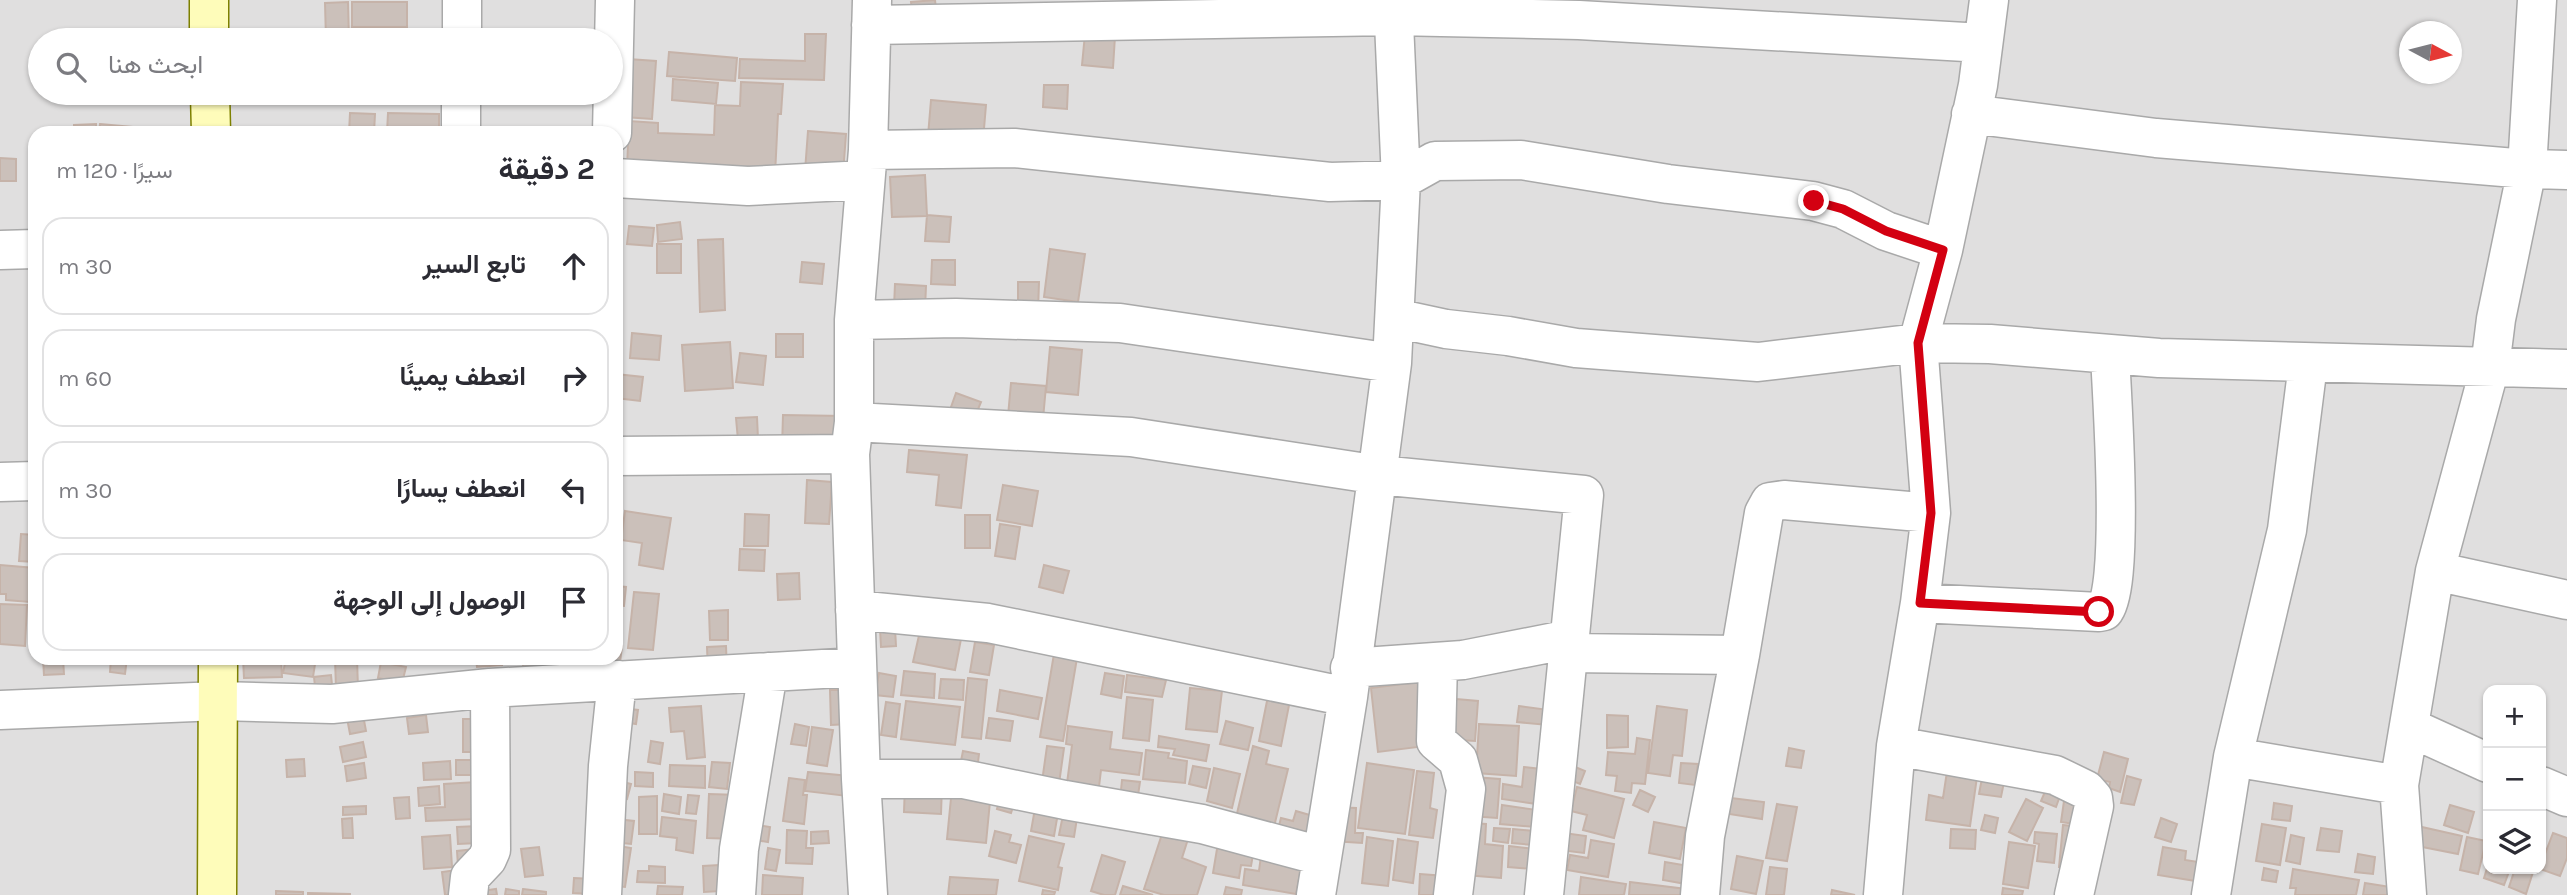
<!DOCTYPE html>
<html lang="ar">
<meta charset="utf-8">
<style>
:root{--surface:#fff;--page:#f2f2f3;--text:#2b2b33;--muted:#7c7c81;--line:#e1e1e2}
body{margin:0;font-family:Karla,Vazirmatn,sans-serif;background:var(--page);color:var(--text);direction:rtl}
.controls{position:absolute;right:21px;bottom:21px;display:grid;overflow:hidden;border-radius:14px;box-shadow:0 2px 5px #0004}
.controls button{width:63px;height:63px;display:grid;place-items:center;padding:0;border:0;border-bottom:2px solid var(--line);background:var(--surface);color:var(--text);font:35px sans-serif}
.compass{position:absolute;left:2399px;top:21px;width:63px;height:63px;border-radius:50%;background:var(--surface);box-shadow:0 2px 5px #0004;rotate:97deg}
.stop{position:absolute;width:21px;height:21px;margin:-16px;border:5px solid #d30011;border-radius:50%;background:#fff}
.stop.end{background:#d30011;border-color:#fff;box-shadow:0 2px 7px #0008}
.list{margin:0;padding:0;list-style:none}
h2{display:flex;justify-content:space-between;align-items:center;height:91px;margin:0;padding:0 28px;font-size:30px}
h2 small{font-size:23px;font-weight:400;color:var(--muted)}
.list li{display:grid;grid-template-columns:46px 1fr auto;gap:21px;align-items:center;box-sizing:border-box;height:98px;margin:0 14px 14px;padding:0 14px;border:2px solid var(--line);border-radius:21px}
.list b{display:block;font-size:26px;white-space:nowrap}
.list em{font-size:23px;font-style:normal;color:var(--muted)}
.icon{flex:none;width:38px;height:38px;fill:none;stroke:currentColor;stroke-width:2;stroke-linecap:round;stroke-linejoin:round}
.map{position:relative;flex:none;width:2567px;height:895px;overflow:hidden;direction:ltr}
.search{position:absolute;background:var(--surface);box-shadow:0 2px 5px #0004;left:28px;top:28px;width:595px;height:77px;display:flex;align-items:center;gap:18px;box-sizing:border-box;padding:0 24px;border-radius:38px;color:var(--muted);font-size:26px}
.panel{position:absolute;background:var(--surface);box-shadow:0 2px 5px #0004;left:28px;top:126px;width:595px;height:539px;border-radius:21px;direction:rtl}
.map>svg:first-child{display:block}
.residential{fill:#e0dfdf;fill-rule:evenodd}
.building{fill:#cbc0ba;stroke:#c6b3a9;stroke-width:2}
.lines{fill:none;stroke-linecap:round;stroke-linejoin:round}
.street-casing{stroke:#a9a9a9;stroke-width:41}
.secondary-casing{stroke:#7e8100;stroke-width:41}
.street{stroke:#fff;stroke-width:38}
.secondary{stroke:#fefcba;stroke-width:38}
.route{stroke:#d30011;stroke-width:9}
</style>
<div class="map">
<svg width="2567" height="895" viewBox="0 0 2567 895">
<rect width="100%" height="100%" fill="#f3eee8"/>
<path class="residential" d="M0,0H2567V895H0ZM2410,32H2452V74H2410ZM40,40H611V93H40ZM35,133H616V658H35ZM2488,690H2541V869H2488Z"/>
<path class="building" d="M935,0L938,27L915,29L911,2Z
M348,2L349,40H326L325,3Z
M352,2H407V27H352Z
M805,34H826L824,80L739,78L740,59L805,61Z
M1085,34L1115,36L1113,68L1082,65Z
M1085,34L1115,36L1113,68L1082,65Z
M353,35H378V40H353Z
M116,36L141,40H115Z
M669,52L737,58L735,81L667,76Z
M628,59L656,61L652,119L624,117Z
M673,79L718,83L716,104L672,100Z
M741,82L783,84L781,114H778L775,175L627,168L629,121L658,123V133L714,135L715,105L740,106Z
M1044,85H1068L1067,109L1043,107Z
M1044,85H1068L1067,109L1043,107Z
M130,93H155L154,99L130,95Z
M350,93H380L379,101L350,99Z
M931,100L986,105L982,152L927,148Z
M931,100L986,105L982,152L927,148Z
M350,113L375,114L374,133H349Z
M388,113L439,114V133H387Z
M96,124V133H74V125Z
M100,124L143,128L142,133H99Z
M808,131L846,134L843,174L805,171Z
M0,158L16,159V181H0Z
M925,175L927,216L892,217L890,177Z
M927,215L951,217L949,242L925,241Z
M927,215L951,217L949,242L925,241Z
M680,222L682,239L658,242L657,225Z
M629,226L654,228L652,246L627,244Z
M723,239L725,310L700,312L698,240Z
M657,244H681V273H657Z
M1050,249L1085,254L1078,302L1044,297Z
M1050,249L1085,254L1078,302L1044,297Z
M932,260H955V285L931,284Z
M932,260H955V285L931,284Z
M802,262L824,264L822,284L800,282Z
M1018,282H1039L1038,311L1018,310Z
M1018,282H1039L1038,311L1018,310Z
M895,284L926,286L925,309L894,307Z
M895,284L926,286L925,309L894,307Z
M632,333L661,336L659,360L630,358Z
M776,334H803V357H776Z
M730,342L733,388L685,391L682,345Z
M1050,347L1082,350L1078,395L1046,392Z
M1050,347L1082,350L1078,395L1046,392Z
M740,353L766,356L763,385L736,382Z
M616,374L643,377L640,401L616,398Z
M1011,383L1046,386L1042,430L1007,427Z
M1011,383L1046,386L1042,430L1007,427Z
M956,393L981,402L974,419L950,410Z
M956,393L981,402L974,419L950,410Z
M783,415L844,416V449L782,448Z
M757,417L758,439L738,440L736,418Z
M909,450L967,455L961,508L936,505L939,475L907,472Z
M909,450L967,455L961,508L936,505L939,475L907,472Z
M807,480L832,482L829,524L805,523Z
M1003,485L1038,491L1032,526L997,520Z
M1003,485L1038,491L1032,526L997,520Z
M625,511L671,518L663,569L639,565L642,543L621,540Z
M745,514L769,515L768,546H744Z
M965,515H990V548H965Z
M965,515H990V548H965Z
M1000,524L1020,527L1015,559L995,556Z
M1000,524L1020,527L1015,559L995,556Z
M21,534L35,535V562L19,561Z
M740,549L765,550L764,571L739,570Z
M0,565L35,568V596H31L30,602L6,600V594H0Z
M1044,565L1069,571L1063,593L1039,587Z
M1044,565L1069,571L1063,593L1039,587Z
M799,573L800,599L778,600L777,574Z
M616,586L626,587L624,606L616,605Z
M634,592L659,594L653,650L628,648Z
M0,604L27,605L25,646L0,644Z
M728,610V640H710L709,611Z
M895,628L896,646L881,647L880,629Z
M920,631L961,639L955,670L913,662Z
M975,642L994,645L989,675L970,672Z
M616,645L622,646L619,671L588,668L589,658H616Z
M726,646L727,672H708L707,647Z
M1054,654L1077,658L1063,741L1040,737Z
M43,658H63L64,674L44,675Z
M111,658H127L125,674L110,672Z
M243,658H281L282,677L244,678Z
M286,658H316L313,677L283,673Z
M335,658H357L358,689H336Z
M476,658H502V665L477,667Z
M523,658H540L541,666L523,667Z
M551,658H575V666L551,667Z
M381,662L406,667L402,683L378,678Z
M904,671L935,674L934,698L901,695Z
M879,673L896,676L893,697L875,695Z
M1105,673L1124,676L1121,698L1101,694Z
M331,675L333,694L316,696L314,677Z
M1127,675L1166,680L1162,697L1125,692Z
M968,678L987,680L981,739L962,737Z
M941,679L964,680L963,700L939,698Z
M1419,682L1426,746L1378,752L1371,688Z
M1190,688L1222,691L1217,732L1186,729Z
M830,690H849V724L831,725Z
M1000,690L1042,698L1038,719L997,711Z
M1269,691L1291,695L1281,746L1259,741Z
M1127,697L1153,700L1149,741L1123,738Z
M1456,699L1478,701L1475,741L1443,739Z
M906,701L960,707L955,745L901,739Z
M886,702L900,704L896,737L881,735Z
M701,706L705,757L687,759L684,731L671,732L669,708Z
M1519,706L1549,710L1548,725L1517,722Z
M1657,706L1687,710L1682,756L1673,755L1670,776L1648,773Z
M620,708L638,710L636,724L618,721Z
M363,715L366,731L350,734L347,718Z
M426,715L428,732L409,734L407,718Z
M1607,715L1628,716V747L1607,748Z
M989,718L1013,721L1010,741L986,738Z
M463,719H479V752H463Z
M1226,721L1253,728L1248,750L1220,744Z
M795,724L809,727L806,746L791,744Z
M1479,724L1519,726L1516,776L1476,773Z
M1068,726L1112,732L1110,749L1142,753L1139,775L1101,770L1098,795L1066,791L1072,745L1066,744Z
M812,727L833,730L827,766L807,763Z
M1159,736L1209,745L1206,761L1173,755L1175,749L1158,747Z
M1637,738L1650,740L1645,784L1632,783L1631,793L1615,791L1617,776L1606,775L1608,752L1635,754Z
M651,741L663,743L660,764L648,762Z
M363,742L366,757L343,762L340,747Z
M1047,746L1064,748L1058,791L1041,789Z
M1253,746L1269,751L1266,764L1288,769L1272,835L1234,826Z
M1789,748L1804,751L1801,768L1786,766Z
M1146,750L1169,753L1168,758L1187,761L1185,783L1143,779Z
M963,751L979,754L977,770L960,766Z
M2104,752L2128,759L2120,792L2109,788L2110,782L2097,779Z
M304,759L305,776L287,777L286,760Z
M456,760H477V775H456Z
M450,761L451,779L424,780L423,763Z
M712,762L730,763L727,789L709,787Z
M364,763L366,778L347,781L345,766Z
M1367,763L1414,770L1405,834L1358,828Z
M1681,763L1698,764L1695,785L1679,783Z
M1568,764L1585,771L1580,784L1563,777Z
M670,765L705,766V788L669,786Z
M1948,765L1977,777L1970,826L1926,820L1929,795L1943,798Z
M1193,766L1210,769L1206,788L1189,784Z
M1524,767L1541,769L1537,804L1502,799L1503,784L1522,787Z
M1214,768L1240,774L1232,808L1207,801Z
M1417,771L1434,773L1430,808L1437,810L1433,838L1409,835Z
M635,772L653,773V787L635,786Z
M808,772L849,776L847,796L805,791Z
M1983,773L2005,777L2001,797L1979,794Z
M2127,776L2141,780L2134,805L2121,803Z
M1473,777L1500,779L1497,818L1470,816Z
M789,778L805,780L803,795H807L804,824L783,821Z
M1122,780L1140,782L1137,802L1120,800Z
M619,781L631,784L627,799L615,796Z
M476,782L478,819L426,821L425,808L445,807L444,784Z
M905,784L942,785L941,814L904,812Z
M439,786L440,804L419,806L418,788Z
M1577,787L1624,799L1614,838L1583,830L1587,815L1571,811Z
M2047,787L2061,793L2056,807L2041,801Z
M952,788L991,791L986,843L947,839Z
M1640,790L1655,797L1648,812L1633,805Z
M664,794L681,797L679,814L662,811Z
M709,794L739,795L737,839L707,838Z
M2065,794L2076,795L2074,806L2081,825L2061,822Z
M688,795L699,796L696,814L686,813Z
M657,796V834H639V797Z
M409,797L410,818L396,819L394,798Z
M1000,797L1015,801L1011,813L997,809Z
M1731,798L1764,802L1762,819L1729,814Z
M2026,799L2043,808L2027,841L2009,832Z
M1036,803L1059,807L1054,836L1031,831Z
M2274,803L2292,806L2290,821L2272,819Z
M1777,804L1797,807L1787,861L1766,858Z
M1502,805L1537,810L1535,827L1500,824Z
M2450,805L2474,812L2468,833L2444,825Z
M366,806V814L343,815V807Z
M1333,807L1356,808L1355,833H1363L1362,843L1332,841Z
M1064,810L1078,812L1074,837L1059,835Z
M1296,811L1313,816L1305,845L1276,837L1281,818L1293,821Z
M1985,815L1998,818L1995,833L1981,830Z
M662,817L696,821L693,853L676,850L677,838L660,836Z
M352,818L353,838H343L342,819Z
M2161,818L2177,824L2171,842L2155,837Z
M616,819L634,821L631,844L613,842Z
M1654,822L1686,828L1680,859L1649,853Z
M1469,823L1486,824L1485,844L1503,846L1501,878L1465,875Z
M2262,824L2286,828L2280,865L2256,861Z
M756,825L770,827L768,842L755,840Z
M2063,825L2082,827L2078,869L2059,867Z
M478,826V843L458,844L457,827Z
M2422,827L2462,836L2458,854L2417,846Z
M1494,828L1510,829L1508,843L1493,841Z
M2321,828L2342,831L2339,852L2317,850Z
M1513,829L1534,831L1533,845L1512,843Z
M1951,829L1976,830L1975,849L1950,848Z
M787,830L807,831L806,848H813L812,864L786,863Z
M828,831L829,843L811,844V832Z
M995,831L1011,835L1009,842L1021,845L1016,863L989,856Z
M1163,831L1188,839L1182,858L1206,867L1197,895H1164L1144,889Z
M2035,832L2057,834L2054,863L2037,861L2039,844L2034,843Z
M1564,833L1586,836L1584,853L1551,849Z
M2553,833L2567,838V858L2560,876L2540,869L2541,852L2545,854Z
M450,835L452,867L424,869L422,837Z
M2291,835L2304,838L2300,864L2286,861Z
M1029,836L1064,844L1058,867L1062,868L1058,890L1019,881Z
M1367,837L1393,841L1388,886L1362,883Z
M2467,837L2486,841L2478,874L2460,870Z
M1398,839L1418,842L1413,883L1393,880Z
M1591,840L1614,844L1608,877L1567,870L1570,855L1588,858Z
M2009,842L2035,846L2028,888L2003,884Z
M1218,843L1254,849L1251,866L1241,865L1239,878L1213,873Z
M613,845L631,848L625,887L607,885Z
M1509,846L1535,849L1533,869L1508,867Z
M539,847L543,875L525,877L521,849Z
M2163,847L2186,851L2185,860L2205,863L2202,882L2158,875Z
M768,848L780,850L776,871L765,869Z
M475,849L458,866L457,851Z
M2358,854L2375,857L2373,874L2355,872Z
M1102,855L1125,862L1115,895H1104L1091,891Z
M1261,856L1302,864L1296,894L1243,885L1245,869L1259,871Z
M1737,856L1763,861L1756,894L1731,889Z
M1665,862L1689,866L1686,884L1663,880Z
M719,865L720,891L704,892L703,866Z
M2488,865V869H2510L2504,885L2484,878Z
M649,866L665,867V883L637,882L638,871H649Z
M1770,867L1787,869L1784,895H1766Z
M2264,868L2278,871L2276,882L2262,880Z
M2293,869L2359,880L2356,895H2295L2296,888H2290Z
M2515,869L2533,872L2526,894L2509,887Z
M457,870L452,895H445L442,872Z
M1420,874L1445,876L1444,895H1419Z
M763,875L803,878L802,895H762Z
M950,877L998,880L996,895H948Z
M1581,877L1626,884L1624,895H1579Z
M574,878L593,879L592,894L573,893Z
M1630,882L1686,889V895H1629Z
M2365,883L2397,888L2396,895H2363Z
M658,886L683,887L682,895H657Z
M1123,886L1153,895H1120Z
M1226,887L1242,890L1241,895H1224Z
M2003,888L2023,891L2022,895H2002Z
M496,889L497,895H470L469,893Z
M506,889L519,891V895H505Z
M523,889L546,892V895H522Z
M1043,890L1055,892L1054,895H1042Z
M1832,890L1855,895H1831Z
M276,891L303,892V895H276Z
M308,893L350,894V895H308Z"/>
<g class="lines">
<defs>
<path id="street" d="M871,25L1393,16L1579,20L1983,43
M462,40V0
M1971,114L2156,138L2527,169L2567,170
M461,133V93
M612,133L615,0
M868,150L1014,148L1330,182L1401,180L1435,161L1521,160L1668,184L1813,201L1843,209L1886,231L1943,250
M616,178L748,186L865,180
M0,250L35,249
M1395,318L1446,329L1508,336L1576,348L1758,362L1918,343L1990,344L2159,358L2567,369
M854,320L956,318L1120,323L1392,363
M854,422L1131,437L1379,475L1584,495L1544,895
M616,456L850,454
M0,482L35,481
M2435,571L2567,600
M1920,603L2099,612L2104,611C2125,589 2112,395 2110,356
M855,610L988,623L1348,697
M1568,653L1740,655
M1438,662L1436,741L1458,760L1466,789L1453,895
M1350,668L1463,660L1570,639
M0,710L219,701L332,704L490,688L857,667
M2409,727L2488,763
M1896,746L2055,775L2086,790L2093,798L2094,806L2074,895
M2233,757L2399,785
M861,779H963L1065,800L1202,824L1321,856
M2541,786L2567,797
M468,895L470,877L487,859L491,850L490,688
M602,895L608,766L617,680
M736,895L739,849L768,672
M868,895L861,779L850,454L854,422V320L868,150L872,0
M1316,895L1348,697L1392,363L1401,180L1393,0
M1700,895L1705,836L1740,655L1764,513L1770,502L1784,500L1931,513
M1883,895L1896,746L1920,603L1931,513L1918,343L1943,250L1978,85L1989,0
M2211,895L2233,757L2287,530L2308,364
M2407,895L2399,785L2435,571L2490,367L2496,319L2527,169L2537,0"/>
<path id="secondary" d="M209,0V40
M210,93L211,133
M217,895L218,658"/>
</defs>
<use href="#street" class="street-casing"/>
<use href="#secondary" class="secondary-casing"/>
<use href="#street" class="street"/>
<use href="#secondary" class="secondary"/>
</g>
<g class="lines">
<path class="route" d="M1814,201L1843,209L1886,231L1943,250L1918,343L1931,513L1920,603L2099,612"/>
</g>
</svg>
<div class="controls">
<button>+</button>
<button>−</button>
<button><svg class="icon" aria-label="layers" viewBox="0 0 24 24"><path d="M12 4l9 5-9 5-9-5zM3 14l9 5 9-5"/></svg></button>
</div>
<svg class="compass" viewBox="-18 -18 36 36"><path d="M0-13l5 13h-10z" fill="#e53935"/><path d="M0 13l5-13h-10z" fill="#7c7c81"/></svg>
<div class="stop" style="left:2099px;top:612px"></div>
<div class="stop end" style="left:1814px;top:201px"></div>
<div class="search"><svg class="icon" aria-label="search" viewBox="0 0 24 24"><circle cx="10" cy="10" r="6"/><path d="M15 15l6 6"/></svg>ابحث هنا</div>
<section class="panel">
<h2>2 دقيقة<small>سيرًا · 120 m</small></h2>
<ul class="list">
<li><svg class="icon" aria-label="ahead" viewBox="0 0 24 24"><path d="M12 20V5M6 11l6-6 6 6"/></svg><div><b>تابع السير</b></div><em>30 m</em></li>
<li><svg class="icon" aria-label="right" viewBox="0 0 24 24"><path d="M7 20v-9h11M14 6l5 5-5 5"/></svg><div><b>انعطف يمينًا</b></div><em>60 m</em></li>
<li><svg class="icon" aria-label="left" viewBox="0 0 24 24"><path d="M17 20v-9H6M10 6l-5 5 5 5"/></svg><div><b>انعطف يسارًا</b></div><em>30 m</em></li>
<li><svg class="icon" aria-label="arrive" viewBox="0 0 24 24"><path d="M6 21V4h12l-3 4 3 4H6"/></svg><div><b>الوصول إلى الوجهة</b></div></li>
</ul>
</section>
</div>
